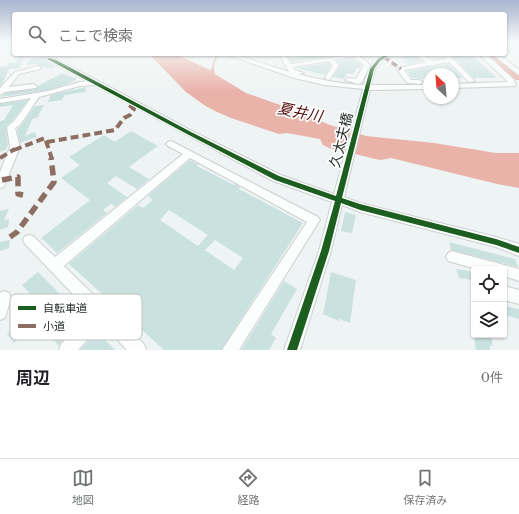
<!DOCTYPE html>
<html lang="ja">
<meta charset="utf-8">
<style>
:root{--surface:#fff;--page:#f2f2f2;--text:#202124;--muted:#757577;--line:#e0e0e0;--accent:#6d7171}
body{margin:0;font-family:"Libre Baskerville","Noto Sans JP",serif;background:var(--page);color:var(--text)}
.controls{position:absolute;right:12px;bottom:12px;display:grid;overflow:hidden;border-radius:4px;box-shadow:0 1px 3px #0004}
.controls button{width:36px;height:36px;display:grid;place-items:center;padding:0;border:0;border-bottom:1px solid var(--line);background:var(--surface);color:var(--text);font:20px sans-serif}
.compass{position:absolute;left:423px;top:68px;width:36px;height:36px;border-radius:50%;background:var(--surface);box-shadow:0 1px 3px #0004;rotate:334deg}
.list{margin:0;padding:0;list-style:none}
h2{display:flex;justify-content:space-between;align-items:center;height:52px;margin:0;padding:0 16px;font-size:17px}
h2 small{font-size:13px;font-weight:400;color:var(--muted)}
.icon{flex:none;width:22px;height:22px;fill:none;stroke:currentColor;stroke-width:2;stroke-linecap:round;stroke-linejoin:round}
.map{position:relative;flex:none;width:519px;height:350px;overflow:hidden}
.search{position:absolute;background:var(--surface);box-shadow:0 1px 3px #0004;left:12px;right:12px;top:12px;height:44px;display:flex;align-items:center;gap:10px;box-sizing:border-box;padding:0 14px;border-radius:4px;color:var(--muted);font-size:15px}
.sheet{height:108px;background:var(--surface)}
nav{display:flex;justify-content:space-around;align-items:center;box-sizing:border-box;height:56px;border-top:1px solid var(--line);background:var(--surface);font-size:11px;color:var(--muted)}
nav a{display:grid;justify-items:center;gap:2px}
nav .on{color:var(--accent)}
.map>svg:first-child{display:block}
.water{fill:#e9b3aa}
.lines{fill:none;stroke-linecap:round;stroke-linejoin:round}
.stream{stroke:#e9b3aa;stroke-width:1.5}
.river{fill:#e9b3aa;fill-rule:evenodd}
.building{fill:#cae2df;fill-rule:evenodd}
.minor-casing{stroke:#cbd0cf;stroke-width:2}
.minor{fill:#fcfdfd;fill-rule:evenodd}
.quiet-far2{stroke:#8d6e63;stroke-width:3.5;stroke-dasharray:6 3.5;stroke-linecap:butt}
.quiet-far1{stroke:#8d6e63;stroke-width:4;stroke-dasharray:8 4;stroke-linecap:butt}
.quiet{stroke:#8d6e63;stroke-width:5.5;stroke-dasharray:10 5.5;stroke-linecap:butt}
.cycleway-casing{stroke:#fff;stroke-width:2}
.cycleway{fill:#1b5e20;fill-rule:evenodd}
.labels{text-anchor:middle;dominant-baseline:central;stroke-width:3.5;stroke-linejoin:round;paint-order:stroke}
.street-label{font-size:14px;fill:#272b2b;stroke:#fff}
.water-label{font-size:15px;font-style:italic;fill:#520907;stroke:#fff}
.key{fill:#fff;stroke:#bebfbf;stroke-width:1}
.key-label{font-size:11px;fill:#272b2b}
</style>
<div class="map">
<svg width="519" height="350" viewBox="0 0 519 350">
<rect width="100%" height="100%" fill="#eef4f3"/>
<path class="water" d="M149,54H176L210,70H211L213,63L215,74L246,93L286,107L330,125L366,136L434,143L496,153H519V188L497,184L391,158L381,160L371,158L339,150L329,148L323,145L320,139L287,133L279,134L231,118L217,112L204,105L186,92Z"/>
<g class="lines">
<path class="stream" d="M213,66L217,54"/>
<path class="river" d="M486,54H495L519,74V80H516Z"/>
</g>
<path class="building" d="M508,42L514,43L510,54L505,52V47Z
M21,54L25,55L19,68L9,69L3,82L0,86V67L7,66L9,63L16,62Z
M299,54H347L292,62L289,59L302,56Z
M450,54L472,55L497,78H474Z
M411,55H413L422,61L408,64L403,61L408,60L401,57Z
M46,57L45,59L48,62L47,64L50,63L55,66L53,68L42,67L36,65L37,64L26,65L30,59Z
M353,59L362,65L360,68L356,69L354,74L347,73L344,79L333,77L340,66L337,61Z
M328,63L331,65L325,75L296,68Z
M448,64L463,78H453V73H429V80L412,78L407,71Z
M62,73L77,79L70,83L48,90L0,97L6,93L36,89L38,86Z
M86,87L85,92L65,95L62,100L48,102L51,95Z
M28,100L13,120L6,126L8,146L6,147L7,149L0,152V121L4,120L13,105L0,107V104Z
M44,105L37,118L32,119L25,136L35,132L37,137L20,143L17,129L21,126L35,106Z
M131,131L158,146L129,167L149,179L137,189L116,176L107,183L127,197L115,207L111,204L103,210L107,213L57,253L41,238L90,200L61,178L80,165L69,157L104,135L115,142Z
M190,160L198,164L197,166L234,185L235,184L240,187L239,189L303,223L221,350H164L69,264L138,205L143,208L153,200L148,196ZM169,210L208,235L198,246L160,220ZM215,240L243,258L234,270L205,250Z
M9,209L4,220L9,219L8,227L0,230V211Z
M345,212L356,215L352,233L341,231Z
M10,240L9,248L0,251V242Z
M449,242L515,259L518,267L451,250Z
M456,269L470,271L473,280L459,278Z
M38,272L64,298L43,317L31,304L36,300L22,285Z
M331,272L356,280L350,323L339,319V321L323,314Z
M284,281L297,289L271,334L276,338L269,350H241Z
M504,306L519,309V319L504,315Z
M74,309L84,319L60,343L59,346L48,334Z
M24,318L31,327L14,343L7,334Z
M97,332L115,350H80Z
M474,335H491L493,346L490,345V350H476Z"/>
<g class="lines">
<defs>
<path id="minor" d="M225,54H234L289,72L279,54H285L291,64L357,54L370,65L362,82L358,84L345,80L348,78L356,79L364,65L353,57L334,60L339,65L330,79L328,80L325,78L333,65L328,61L293,67L294,70L304,73L298,74C320,80 342,84 364,85C368,70 374,54 392,54L381,61L375,69L371,85H429V89L370,90L344,197L360,203L496,237L519,244V256L496,247L360,212L342,205L331,251L300,350H284L319,251L332,202L273,181L95,85L80,86L39,97L20,125L15,128L20,147L5,184L4,187L0,188V172L10,147L7,127L14,121L31,98L0,103V99L48,91L80,82L88,81L47,60L46,59L49,57L57,60L100,82L192,131L281,175L334,194L363,89L325,85L294,78Z
M414,54H421L433,61L446,59L443,55L448,54L475,81L469,82L449,62L404,70L411,80H419L423,82L419,84L407,83L397,69L398,68L426,62Z
M479,54H486L513,79L516,84L515,86L453,88V84L508,82Z
M492,54H499L519,70V75Z
M38,66L41,68L40,69L19,74L9,87L33,84L37,86L36,88L5,92L0,95V88L15,72Z
M171,141L318,217L320,220L318,223L239,350H222L307,222L190,158L64,266L144,344L146,350H127L102,324L78,350H59L61,344L92,314L25,244L23,240L25,236L29,235L33,236L55,257L183,154L168,146L166,144L168,142Z
M452,251L519,269V281L504,276V269H476L448,261L446,257L448,253Z
M504,286L519,290V304L504,300Z
M4,291L9,293L11,298L5,318L0,320V293Z"/>
</defs>
<use href="#minor" class="minor-casing"/>
<use href="#minor" class="minor"/>
<path class="quiet-far2" d="M384,57L401,69"/>
<path class="quiet-far1" d="M47,142L115,130L124,118L130,115L134,109L129,105
M14,150L45,138L52,159
M0,158L15,149"/>
<path class="quiet" d="M2,180L18,177V194L23,195
M10,237L17,232L54,182L51,158"/>
<defs>
<path id="cycleway" d="M386,54H391L380,61L374,69L342,198L360,204L496,239L519,247V253L496,245L360,210L341,203L329,251L297,350H287L321,251L335,201L275,180L187,134L47,59L49,58L56,60L191,132L279,176L336,196L370,69L378,59Z"/>
</defs>
<use href="#cycleway" class="cycleway-casing"/>
<use href="#cycleway" class="cycleway"/>
</g>
<linearGradient id="sky" x2="0" y2="1"><stop stop-color="#a8b4cf"/><stop offset="0.46" stop-color="#f7fafa"/><stop offset="1" stop-color="#f7fafa" stop-opacity="0"/></linearGradient>
<rect width="519" height="91" fill="url(#sky)"/>
<g class="labels">
<g class="street-label">
<text transform="translate(341 140) rotate(-76)">久太夫橋</text>
</g>
<g class="water-label">
<text transform="translate(300 112) rotate(11)">夏井川</text>
</g>
</g>
<rect x="10" y="294" width="132" height="46" rx="6" class="key"/>
<rect x="18" y="306" width="18" height="4" fill="#1b5e20"/>
<rect x="18" y="324" width="18" height="4" fill="#8d6e63"/>
<g class="key-label">
<text x="43" y="312">自転車道</text>
<text x="43" y="330">小道</text>
</g>
</svg>
<div class="controls">
<button><svg class="icon" aria-label="locate" viewBox="0 0 24 24"><circle cx="12" cy="12" r="6"/><path d="M12 2v4M12 18v4M2 12h4M18 12h4"/></svg></button>
<button><svg class="icon" aria-label="layers" viewBox="0 0 24 24"><path d="M12 4l9 5-9 5-9-5zM3 14l9 5 9-5"/></svg></button>
</div>
<svg class="compass" viewBox="-18 -18 36 36"><path d="M0-13l5 13h-10z" fill="#e53935"/><path d="M0 13l5-13h-10z" fill="#757577"/></svg>
<div class="search"><svg class="icon" aria-label="search" viewBox="0 0 24 24"><circle cx="10" cy="10" r="6"/><path d="M15 15l6 6"/></svg>ここで検索</div>
</div>
<section class="sheet">
<h2>周辺<small>0件</small></h2>
<ul class="list">
</ul>
</section>
<nav>
<a class="on"><svg class="icon" aria-label="map" viewBox="0 0 24 24"><path d="M3 6l6-2 6 2 6-2v14l-6 2-6-2-6 2zM9 4v14M15 6v14"/></svg>地図</a>
<a><svg class="icon" aria-label="directions" viewBox="0 0 24 24"><path d="M12 3l9 9-9 9-9-9zM9 14v-3h6M13 9l2 2-2 2"/></svg>経路</a>
<a><svg class="icon" aria-label="saved" viewBox="0 0 24 24"><path d="M7 4h10v16l-5-4-5 4z"/></svg>保存済み</a>
</nav>
